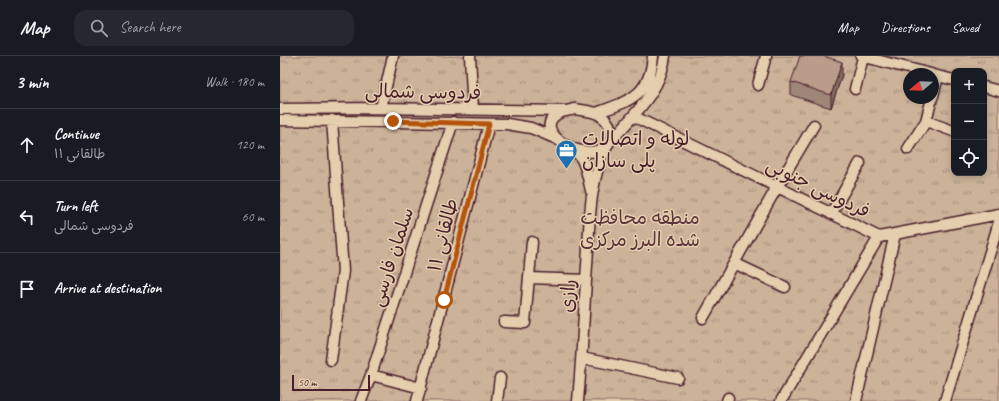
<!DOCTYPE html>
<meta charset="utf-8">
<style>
:root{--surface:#171b24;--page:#242831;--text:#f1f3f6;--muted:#9ea1a6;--line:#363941}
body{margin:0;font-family:Caveat,"Playpen Sans Arabic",sans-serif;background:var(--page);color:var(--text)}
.controls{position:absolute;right:12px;top:12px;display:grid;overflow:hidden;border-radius:8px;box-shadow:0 2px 6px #0003}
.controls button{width:36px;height:36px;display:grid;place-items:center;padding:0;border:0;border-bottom:1px solid var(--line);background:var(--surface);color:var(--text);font:20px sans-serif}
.compass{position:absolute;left:623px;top:12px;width:36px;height:36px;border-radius:50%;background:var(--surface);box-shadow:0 2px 6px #0003;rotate:251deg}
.scale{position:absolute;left:12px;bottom:10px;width:78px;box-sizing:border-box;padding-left:4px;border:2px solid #4a1f2b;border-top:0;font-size:11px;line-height:14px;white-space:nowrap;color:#4a1f2b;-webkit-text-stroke:3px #e4ceae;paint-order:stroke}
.stop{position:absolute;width:12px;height:12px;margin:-9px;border:3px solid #b45309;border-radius:50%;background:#fff}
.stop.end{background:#b45309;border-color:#fff;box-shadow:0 1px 4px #0008}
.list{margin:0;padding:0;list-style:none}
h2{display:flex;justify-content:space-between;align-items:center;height:52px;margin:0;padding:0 16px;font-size:17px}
h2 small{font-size:13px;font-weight:400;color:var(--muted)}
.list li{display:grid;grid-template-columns:26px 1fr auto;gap:12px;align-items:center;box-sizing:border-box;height:72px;padding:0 16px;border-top:1px solid var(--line)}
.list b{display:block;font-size:15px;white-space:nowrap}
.list p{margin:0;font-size:13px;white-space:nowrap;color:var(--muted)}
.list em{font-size:13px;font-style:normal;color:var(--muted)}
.icon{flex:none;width:22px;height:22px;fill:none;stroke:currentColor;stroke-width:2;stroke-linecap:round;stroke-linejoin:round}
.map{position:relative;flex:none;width:719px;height:345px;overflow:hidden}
header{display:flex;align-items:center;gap:24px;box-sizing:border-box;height:56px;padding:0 20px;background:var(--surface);border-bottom:1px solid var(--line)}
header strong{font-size:19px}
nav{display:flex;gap:22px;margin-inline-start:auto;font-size:14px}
.search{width:280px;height:36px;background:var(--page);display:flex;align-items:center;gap:10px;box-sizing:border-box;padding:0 14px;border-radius:12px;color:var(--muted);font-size:15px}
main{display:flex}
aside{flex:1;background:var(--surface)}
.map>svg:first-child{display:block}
.grass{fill:url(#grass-tufts);stroke:#8a6862;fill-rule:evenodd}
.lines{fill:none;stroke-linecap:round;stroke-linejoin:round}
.minor-casing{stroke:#4a1f2b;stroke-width:13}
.minor{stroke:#e4ceae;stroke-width:10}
.wall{fill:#9f8777;stroke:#4a1f2b}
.shaded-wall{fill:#826e61;stroke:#4a1f2b}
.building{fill:#b99d8a;stroke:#4a1f2b}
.route{stroke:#b45309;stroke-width:5}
.labels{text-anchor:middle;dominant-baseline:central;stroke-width:3;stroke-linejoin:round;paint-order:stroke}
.street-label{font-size:19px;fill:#4a1f2b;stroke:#e4ceae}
.poi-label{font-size:19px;fill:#4a1f2b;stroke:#e4ceae;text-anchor:start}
.park-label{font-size:19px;fill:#5d353c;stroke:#e4ceae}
</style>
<header>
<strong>Map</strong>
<div class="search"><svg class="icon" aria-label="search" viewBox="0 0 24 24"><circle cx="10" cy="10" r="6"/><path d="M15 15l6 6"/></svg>Search here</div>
<nav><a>Map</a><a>Directions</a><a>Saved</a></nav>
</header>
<main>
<aside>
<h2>3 min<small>Walk · 180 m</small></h2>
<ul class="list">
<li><svg class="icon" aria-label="ahead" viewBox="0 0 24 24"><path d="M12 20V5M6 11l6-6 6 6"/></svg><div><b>Continue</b><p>طالقانی ۱۱</p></div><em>120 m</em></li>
<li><svg class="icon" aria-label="left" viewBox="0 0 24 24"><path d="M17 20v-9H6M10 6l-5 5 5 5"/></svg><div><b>Turn left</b><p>فردوسی شمالی</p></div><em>60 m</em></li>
<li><svg class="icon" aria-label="arrive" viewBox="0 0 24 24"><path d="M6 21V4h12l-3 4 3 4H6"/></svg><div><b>Arrive at destination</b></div></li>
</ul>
</aside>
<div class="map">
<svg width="719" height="345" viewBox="0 0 719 345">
<defs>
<pattern id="grass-tufts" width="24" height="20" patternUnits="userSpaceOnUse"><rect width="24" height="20" fill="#cbb299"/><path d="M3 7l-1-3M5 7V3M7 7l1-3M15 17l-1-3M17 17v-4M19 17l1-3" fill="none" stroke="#a7907d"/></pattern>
</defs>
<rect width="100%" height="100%" fill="#e4ceae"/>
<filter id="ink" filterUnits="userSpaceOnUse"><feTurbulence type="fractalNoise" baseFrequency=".025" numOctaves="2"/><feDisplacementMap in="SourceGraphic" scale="8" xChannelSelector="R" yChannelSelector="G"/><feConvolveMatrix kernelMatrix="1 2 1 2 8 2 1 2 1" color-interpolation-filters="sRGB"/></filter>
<g filter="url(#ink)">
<path class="grass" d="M0,0H719V345H0ZM674,15H704V117H674ZM629,18H653V42H629Z"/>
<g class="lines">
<defs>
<path id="minor" d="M190,0L193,54
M581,0L651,18
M653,19L674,24
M478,29L486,0
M704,31L719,35
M575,33L583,1
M653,40L658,20
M101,52L113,0
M0,53L101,52L285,55
M294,53C302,54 309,55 316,57C331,64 339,83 322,93C299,105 253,75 276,59C281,55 289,55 294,53Z
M316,57C349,45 370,40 373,0
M353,60L599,181L719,158
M0,64L227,68L251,72L277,83
M646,65L673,75
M332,84C354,58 381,35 385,0
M628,93L646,65L652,42
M293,94C305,100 308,122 311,135
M551,158L580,107
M454,207L505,231
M249,222L306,224
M423,262L497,131L534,69
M224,266L245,267L252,186
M302,302L398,322
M51,304L63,215L52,64
M91,319L141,332
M81,345L91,319L173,66
M137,345L209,68
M217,345L220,322
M298,345C302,300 304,254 307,209C310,168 308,127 327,90
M447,345L448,342
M501,345L599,181
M576,345L615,178
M665,345L719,166"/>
</defs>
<use href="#minor" class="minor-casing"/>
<use href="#minor" class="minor"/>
</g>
<path class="wall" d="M562,19L551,52L511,39V26Z"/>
<path class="shaded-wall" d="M562,6V19L551,52V39Z"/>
<path class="building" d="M520,0H543L562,6L551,39L511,26Z"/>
</g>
<g class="lines" filter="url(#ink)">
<path class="route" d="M113,65L209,68L164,244"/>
</g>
<defs>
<symbol id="office-pin" viewBox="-11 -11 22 30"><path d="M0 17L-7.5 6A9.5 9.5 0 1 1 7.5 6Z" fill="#1f6fb2" stroke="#e4ceae"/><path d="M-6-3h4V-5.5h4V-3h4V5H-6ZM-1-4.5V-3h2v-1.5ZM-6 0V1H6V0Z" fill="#fff"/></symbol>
</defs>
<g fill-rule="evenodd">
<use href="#office-pin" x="274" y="82" width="25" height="34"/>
</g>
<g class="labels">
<g class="street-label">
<text transform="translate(143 36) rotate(1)">فردوسی شمالی</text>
<text transform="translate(538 132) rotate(26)">فردوسی جنوبی</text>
<text transform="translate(163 179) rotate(-76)">طالقانی ۱۱</text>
<text transform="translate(112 201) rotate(-72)">سلمان فارسی</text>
<text transform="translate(288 240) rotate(-87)">رازی</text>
</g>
<g class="poi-label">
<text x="302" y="83">لوله و اتصالات<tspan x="302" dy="22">پلی سازان</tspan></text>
</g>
<g class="park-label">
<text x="360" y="162">منطقه محافظت<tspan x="360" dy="22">شده البرز مرکزی</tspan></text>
</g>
</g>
</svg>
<div class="controls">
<button>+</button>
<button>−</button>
<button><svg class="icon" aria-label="locate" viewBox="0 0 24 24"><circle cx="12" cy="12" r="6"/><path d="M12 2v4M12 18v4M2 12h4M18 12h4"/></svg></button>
</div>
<svg class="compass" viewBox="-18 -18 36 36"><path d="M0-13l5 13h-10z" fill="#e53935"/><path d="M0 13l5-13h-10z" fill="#9ea1a6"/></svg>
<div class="scale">50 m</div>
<div class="stop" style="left:164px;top:244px"></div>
<div class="stop end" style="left:113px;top:65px"></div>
</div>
</main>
